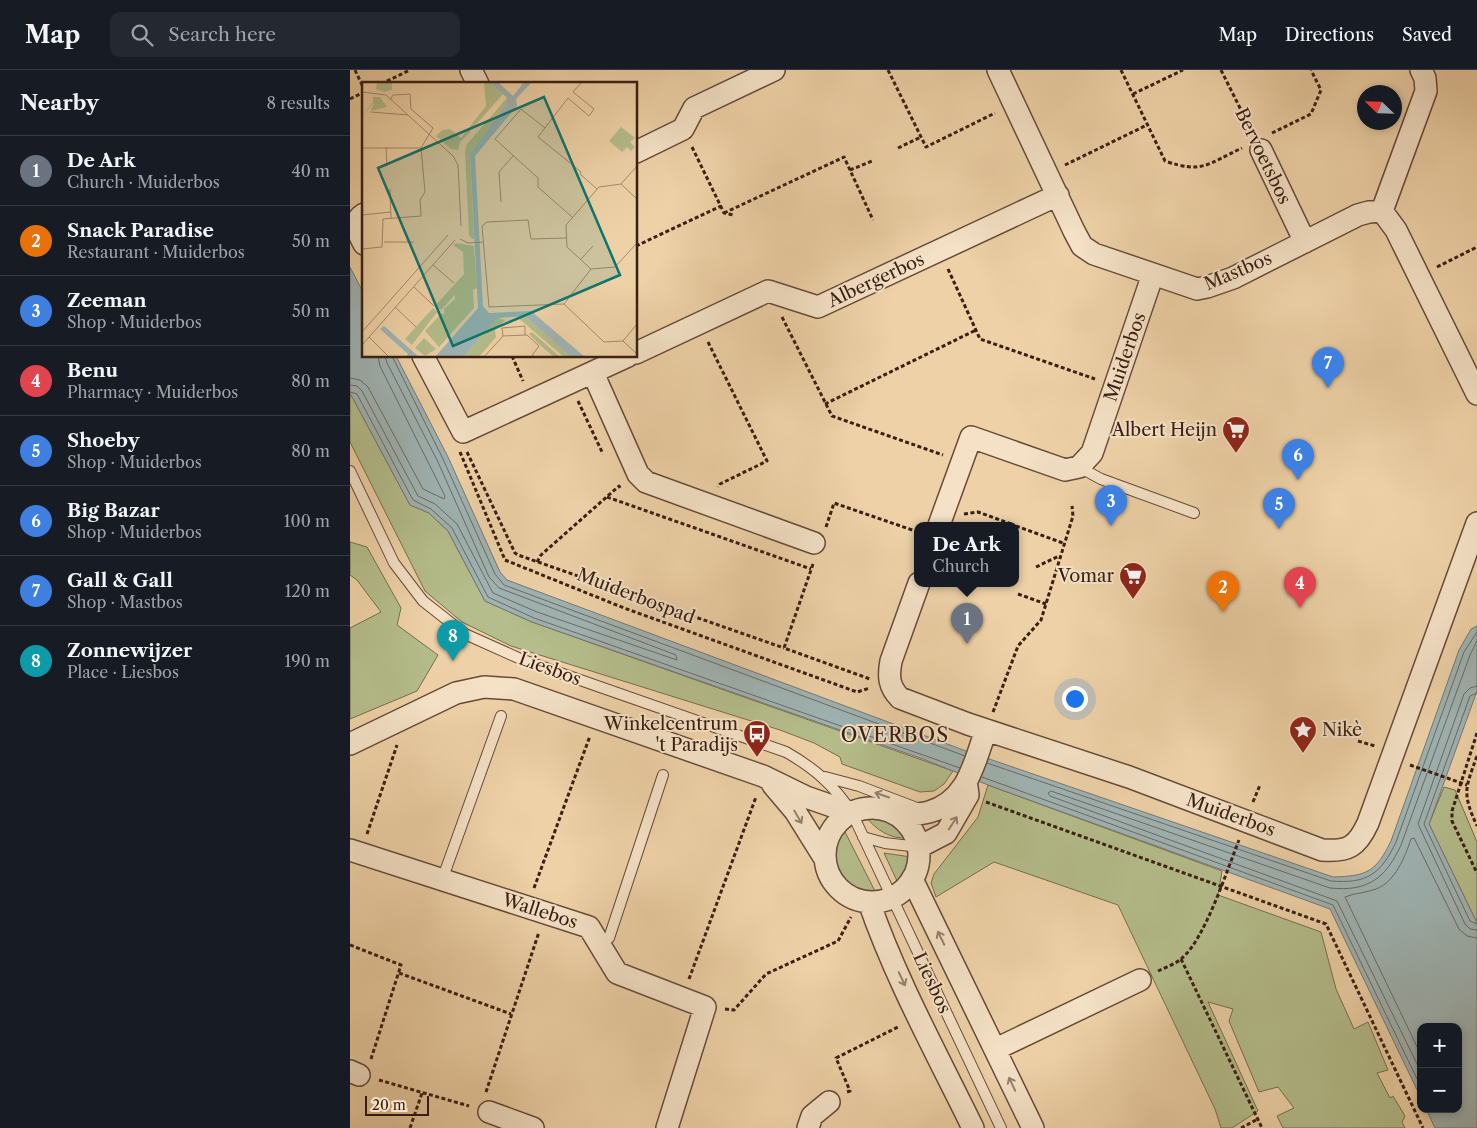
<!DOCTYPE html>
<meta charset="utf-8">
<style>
:root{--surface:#171b24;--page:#242831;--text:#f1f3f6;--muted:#9ea1a6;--line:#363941;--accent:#0b8043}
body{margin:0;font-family:"Libre Caslon Text",serif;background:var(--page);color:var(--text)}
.controls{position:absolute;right:15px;bottom:15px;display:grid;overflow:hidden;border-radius:10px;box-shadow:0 2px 8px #0003}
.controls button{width:45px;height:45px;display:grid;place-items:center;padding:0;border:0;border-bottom:1px solid var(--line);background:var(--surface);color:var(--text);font:25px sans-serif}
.compass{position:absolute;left:1007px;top:15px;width:45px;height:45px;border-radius:50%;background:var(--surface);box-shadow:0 2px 8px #0003;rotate:293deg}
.scale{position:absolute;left:15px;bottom:12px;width:64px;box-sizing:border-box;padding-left:5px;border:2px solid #391f13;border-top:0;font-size:14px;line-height:18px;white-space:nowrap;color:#391f13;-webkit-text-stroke:4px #f4e1c6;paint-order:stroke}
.you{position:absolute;left:724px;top:628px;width:18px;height:18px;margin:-12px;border:4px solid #fff;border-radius:50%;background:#1a73e8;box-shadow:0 0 0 8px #1a73e833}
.badge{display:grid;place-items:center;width:32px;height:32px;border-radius:50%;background:var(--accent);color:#fff;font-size:16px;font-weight:700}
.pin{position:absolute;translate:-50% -41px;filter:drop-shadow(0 1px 2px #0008)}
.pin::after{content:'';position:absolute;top:26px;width:18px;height:15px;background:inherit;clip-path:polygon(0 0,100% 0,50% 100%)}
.popup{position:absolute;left:564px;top:452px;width:105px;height:65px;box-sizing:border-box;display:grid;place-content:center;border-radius:10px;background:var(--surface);filter:drop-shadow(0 1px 4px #0005);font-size:16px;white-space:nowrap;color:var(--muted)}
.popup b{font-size:19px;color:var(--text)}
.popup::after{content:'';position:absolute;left:50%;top:100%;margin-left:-10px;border:10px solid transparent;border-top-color:var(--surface)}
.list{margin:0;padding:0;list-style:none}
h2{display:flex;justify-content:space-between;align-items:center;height:65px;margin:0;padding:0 20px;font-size:21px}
h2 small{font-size:16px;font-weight:400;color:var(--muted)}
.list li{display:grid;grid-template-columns:32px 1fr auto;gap:15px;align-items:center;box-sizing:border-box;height:70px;padding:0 20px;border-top:1px solid var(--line)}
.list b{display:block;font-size:19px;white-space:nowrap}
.list p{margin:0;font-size:16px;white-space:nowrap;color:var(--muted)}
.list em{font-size:16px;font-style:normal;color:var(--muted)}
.icon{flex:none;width:28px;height:28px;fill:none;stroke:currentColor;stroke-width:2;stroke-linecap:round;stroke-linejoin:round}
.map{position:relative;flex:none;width:1127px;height:1058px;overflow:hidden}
header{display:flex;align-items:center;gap:30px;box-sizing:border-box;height:70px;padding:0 25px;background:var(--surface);border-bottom:1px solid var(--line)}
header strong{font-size:24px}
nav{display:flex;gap:28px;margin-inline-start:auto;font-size:18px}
.search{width:350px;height:45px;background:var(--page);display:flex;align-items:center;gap:12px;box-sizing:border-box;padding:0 18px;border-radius:10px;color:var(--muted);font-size:19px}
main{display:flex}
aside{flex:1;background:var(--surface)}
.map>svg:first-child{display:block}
.green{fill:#b4bd8b;stroke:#766e4f}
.water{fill:#9fb4b4;stroke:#767874}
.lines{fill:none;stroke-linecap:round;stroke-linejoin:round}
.shore{stroke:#6c6a64;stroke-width:1}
.service-casing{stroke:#664c38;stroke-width:12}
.minor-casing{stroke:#664c38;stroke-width:24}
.path{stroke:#391f13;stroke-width:3;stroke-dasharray:4 2.5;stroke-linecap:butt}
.service{stroke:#f4e1c6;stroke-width:10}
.minor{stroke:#f4e1c6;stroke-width:21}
.oneway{stroke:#96806c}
.labels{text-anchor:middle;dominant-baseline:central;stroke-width:4;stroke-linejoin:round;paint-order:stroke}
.street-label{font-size:18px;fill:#391f13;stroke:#f4e1c6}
.poi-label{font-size:18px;fill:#391f13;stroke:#f4e1c6;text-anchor:end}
.quarter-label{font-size:20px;letter-spacing:1px;fill:#391f13;stroke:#f4e1c6}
.inset-road{fill:none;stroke:#a68a6c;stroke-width:1}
.view{fill:#0f766e;fill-opacity:0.15;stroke:#0f766e;stroke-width:2.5}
.inset-edge{fill:none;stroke:#391f13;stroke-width:2.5}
</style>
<header>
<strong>Map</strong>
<div class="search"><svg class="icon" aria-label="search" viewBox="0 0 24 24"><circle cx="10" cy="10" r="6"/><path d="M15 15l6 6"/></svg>Search here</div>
<nav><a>Map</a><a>Directions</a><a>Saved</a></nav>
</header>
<main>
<aside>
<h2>Nearby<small>8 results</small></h2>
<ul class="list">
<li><span class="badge" style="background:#6b7280">1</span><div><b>De Ark</b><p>Church · Muiderbos</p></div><em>40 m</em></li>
<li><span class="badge" style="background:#e8710a">2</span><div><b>Snack Paradise</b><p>Restaurant · Muiderbos</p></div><em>50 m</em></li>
<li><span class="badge" style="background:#3f7fe0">3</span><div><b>Zeeman</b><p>Shop · Muiderbos</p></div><em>50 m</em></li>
<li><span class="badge" style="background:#e0444e">4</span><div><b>Benu</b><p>Pharmacy · Muiderbos</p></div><em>80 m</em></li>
<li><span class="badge" style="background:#3f7fe0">5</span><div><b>Shoeby</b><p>Shop · Muiderbos</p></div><em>80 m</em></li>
<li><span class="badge" style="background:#3f7fe0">6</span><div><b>Big Bazar</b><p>Shop · Muiderbos</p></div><em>100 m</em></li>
<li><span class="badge" style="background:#3f7fe0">7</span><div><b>Gall &amp; Gall</b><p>Shop · Mastbos</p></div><em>120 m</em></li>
<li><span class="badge" style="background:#0f9aa8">8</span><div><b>Zonnewijzer</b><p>Place · Liesbos</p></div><em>190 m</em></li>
</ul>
</aside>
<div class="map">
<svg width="1127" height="1058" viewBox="0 0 1127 1058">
<rect width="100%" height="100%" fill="#eed1a7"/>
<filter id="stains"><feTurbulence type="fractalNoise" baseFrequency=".004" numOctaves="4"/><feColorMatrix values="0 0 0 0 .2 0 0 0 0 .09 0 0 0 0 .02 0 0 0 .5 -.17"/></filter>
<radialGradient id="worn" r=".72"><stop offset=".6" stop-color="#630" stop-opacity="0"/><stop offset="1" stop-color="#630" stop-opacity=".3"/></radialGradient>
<path class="green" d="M0,323L60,435L79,443L98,461L135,531L182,552L603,701L594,714L584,721L570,722L492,694L490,687L464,673L430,660L161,576L112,552L75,521L0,372Z
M0,472L17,477L51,538L47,555L88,585L67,621L0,649V558L31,542L7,510L0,505Z
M638,715L872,801L868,825L971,862L986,919L1004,959L1018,952L1038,1000L1027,1003L1040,1028L1043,1026L1055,1046L1052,1052L1055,1058H933L927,1046L944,1038L928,1017L909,1022L879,951L883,939L858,932L908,1041L882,1058H871L865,1039L768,835L644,792L586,827L581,813L584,804L628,747Z
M1094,717L1105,720L1127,772V853L1079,754Z
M524,746C540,748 549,755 557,768C541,769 526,760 517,748Z
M494,760L526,823C491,828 473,784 494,760Z
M534,783L561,787L557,801L548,813Z"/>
<path class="water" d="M0,197L14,224V286H46L98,387L150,502L157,510L616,681L983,807C1017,806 1026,802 1041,771L1109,580L1121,559L1127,556V621L1079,754L1127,853V1058H1085L1076,1039H1108V957H1071V1028L980,839L638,715L573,689L182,552L135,531L98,461L79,443L60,435L0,323Z"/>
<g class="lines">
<path class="shore" d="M42,286L93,389L145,504L154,515L615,686
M0,308L10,310L18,317L73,419L94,429L95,426L30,296L28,286
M0,315L7,316L12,321L68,426L85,434L107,454L143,523L187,542L327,590L326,585L149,518L139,507L88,392L37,293L35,286
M0,322L7,324L63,430L81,439L102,458L138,527L184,548L610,698
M1127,616L1120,618L1114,624L1068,754L1115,854L1120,859L1127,860
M1127,623L1120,626L1074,754L1120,851L1127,854
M637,693L981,811C1017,814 1031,804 1046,772L1114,582L1127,562
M632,707L983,835L1071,1017
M1071,985L995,827C1004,823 1016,823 1026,819C1045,812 1055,787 1061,769L1064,768L1109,859L1117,866L1127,868
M1071,1002L987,831L700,726L698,723L701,721L980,818C1018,822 1036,808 1051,775L1120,585L1127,571"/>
<defs>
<path id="service" d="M729,397L751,409L844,443
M0,401L44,493L73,531L115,564L173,590L436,682C464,698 484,715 502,743L651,1058
M475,707L509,716L567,738
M513,767L535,773L569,777
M92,810L151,646
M248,872L259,868L313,705"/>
<path id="minor" d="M121,0L128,14
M648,0L724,161L732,176L744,184L847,219L857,217L883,208L1008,145L1019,142L1032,141L1046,160L1127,324
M911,80L955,172
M286,82L333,59L344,38L424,0
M1032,141L1076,21L1075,8L1071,0
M14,144C1,152 9,164 14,174
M286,283L418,221L468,237L708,125
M73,286L113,362L278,286
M243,303L288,404L296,412L464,473
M589,455L621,367L715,400L729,397L742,383L803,204
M569,513L541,591C538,607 539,617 550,628L618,654L779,707L972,780C998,782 1007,777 1018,753L1127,453
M0,674L106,623L134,617L164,619L413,706L456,727L502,743
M423,715L445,741L475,789
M475 785a47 47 0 1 1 94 0a47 47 0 1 1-94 0Z
M547,745C557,744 569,745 579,742C618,731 624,693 636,660
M569,777L596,763L618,725L617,717
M0,780L239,857L267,903L355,937L317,1058
M562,809L683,1058
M519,832C546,910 587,984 623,1058
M646,979L790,910
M0,1001L9,1005
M139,1042L183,1058
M458,1058L462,1046L479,1032"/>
</defs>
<use href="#service" class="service-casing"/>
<use href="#minor" class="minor-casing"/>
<path class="path" d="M5,0L14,19
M538,0L576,77L645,43
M771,0L815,91C853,104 857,94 892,78
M871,0L902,62
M31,14L60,0
M783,24L833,0
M0,29L14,22
M922,63L961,44L971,20L961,0
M342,77L374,143L384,145
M548,78L571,67
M715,95L797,55
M500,100L522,91
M374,143L494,87L523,150
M286,176L371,136
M1087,197L1127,177
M598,199L630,269L745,309
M432,247L482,346L593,385
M358,272L417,391L370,414L368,417
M162,286L173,311
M228,331L253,384
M475,334L626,260
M110,382L155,490L274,538L507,622L520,618
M117,382L165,483L168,485L434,578
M257,427L461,499
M614,444L628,442L664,455
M666,456L713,473
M476,457L484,433L568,462
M187,492L191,485L269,416L270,418
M463,494L434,578L520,609
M686,497L709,486
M668,524L696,534
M643,642L668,576L691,550L723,446L722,436
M1127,663L1102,741V751L1127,803
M1008,671L1025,676
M1127,686C1115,719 1112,723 1127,756
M1060,695L1117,715
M636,732L976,854L1073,1058
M903,732L910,715
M17,764L47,675
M184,818L240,666
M0,875L51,895L21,989
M831,889L912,1058
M808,901C816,897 826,894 832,888C855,869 877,800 889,770
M49,903L161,944
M339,909L406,727
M375,939L384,940L416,904L488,871L501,847
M29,1010L119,1036
M136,1022L189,862
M497,1022L500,1021L486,988L550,956
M60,1058L72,1023
M891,1058L908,1049"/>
<use href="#service" class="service"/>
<use href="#minor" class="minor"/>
</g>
<defs><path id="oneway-shaft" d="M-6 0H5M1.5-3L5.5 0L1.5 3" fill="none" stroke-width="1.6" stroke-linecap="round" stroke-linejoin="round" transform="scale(1.25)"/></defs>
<g class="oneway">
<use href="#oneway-shaft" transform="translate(532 725) rotate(-161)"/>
<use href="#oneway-shaft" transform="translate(448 747) rotate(60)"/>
<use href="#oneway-shaft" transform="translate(603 753) rotate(-57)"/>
<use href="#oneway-shaft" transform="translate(591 868) rotate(-116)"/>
<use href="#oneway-shaft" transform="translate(552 909) rotate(65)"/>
<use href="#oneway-shaft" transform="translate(662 1014) rotate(-115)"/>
</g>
<defs>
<symbol id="supermarket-pin" viewBox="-11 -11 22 30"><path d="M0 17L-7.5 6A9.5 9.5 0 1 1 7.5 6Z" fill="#8f2418" stroke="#f4e1c6"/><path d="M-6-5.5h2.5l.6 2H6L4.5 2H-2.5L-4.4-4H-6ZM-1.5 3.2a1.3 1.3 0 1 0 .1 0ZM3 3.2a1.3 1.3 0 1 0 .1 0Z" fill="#fff"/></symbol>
<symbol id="sight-pin" viewBox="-11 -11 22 30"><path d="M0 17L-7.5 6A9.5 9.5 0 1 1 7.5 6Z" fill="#8f2418" stroke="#f4e1c6"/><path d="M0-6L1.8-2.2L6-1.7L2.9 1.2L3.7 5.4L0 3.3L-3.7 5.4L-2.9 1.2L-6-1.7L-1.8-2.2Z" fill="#fff"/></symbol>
<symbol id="bus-pin" viewBox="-11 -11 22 30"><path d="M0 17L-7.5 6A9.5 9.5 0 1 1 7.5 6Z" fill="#8f2418" stroke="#f4e1c6"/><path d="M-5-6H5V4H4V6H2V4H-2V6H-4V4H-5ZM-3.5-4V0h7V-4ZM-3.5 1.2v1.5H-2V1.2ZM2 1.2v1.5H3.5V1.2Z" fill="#fff"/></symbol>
</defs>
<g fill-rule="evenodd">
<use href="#supermarket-pin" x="870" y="344" width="32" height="43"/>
<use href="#supermarket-pin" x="767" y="490" width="32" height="43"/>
<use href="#sight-pin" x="937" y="644" width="32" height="43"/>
<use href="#bus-pin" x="391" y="648" width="32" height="43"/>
</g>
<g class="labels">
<g class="street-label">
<text transform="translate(913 86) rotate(64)">Bervoetsbos</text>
<text transform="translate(888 201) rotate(-23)">Mastbos</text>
<text transform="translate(526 210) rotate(-25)">Albergerbos</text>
<text transform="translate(775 287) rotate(-71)">Muiderbos</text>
<text transform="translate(286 526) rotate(21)">Muiderbospad</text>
<text transform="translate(200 599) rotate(20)">Liesbos</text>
<text transform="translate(881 745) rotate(20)">Muiderbos</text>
<text transform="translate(190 841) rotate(18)">Wallebos</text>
<text transform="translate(582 913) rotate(65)">Liesbos</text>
</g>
<g class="poi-label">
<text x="867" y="360">Albert Heijn</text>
<text x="764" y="506">Vomar</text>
<text x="388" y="654">Winkelcentrum<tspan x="388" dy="21">'t Paradijs</tspan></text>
<text x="972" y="660" text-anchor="start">Nikè</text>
</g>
<g class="quarter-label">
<text x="545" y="665">OVERBOS</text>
</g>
</g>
<g transform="translate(12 12)">
<rect width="275" height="275" fill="#eed1a7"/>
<path d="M15,0H30V8L22,10L14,7ZM122,0H128L141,12L111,46L108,44L124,24ZM11,15H18L25,25L9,29L12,21L0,34L11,20ZM145,16V21L108,72L112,157H110L107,153L103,70L105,62ZM108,45V50L98,60L96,68L89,67L74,54L80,48L88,47L99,56ZM259,45L273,56L268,60L273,65L269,69L265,65L260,70L247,59ZM95,161L112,164L115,206L111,208L112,226L77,265L63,249L80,231L82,233V227L93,217V213L79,228L73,224L102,192L101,170L91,163ZM71,226L75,230L50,263L43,257ZM163,234L209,275H202L155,235ZM136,236L143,238L133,248L134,255L117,275H101ZM170,250L198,275H192L178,263L167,252ZM62,256L74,267L63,274L53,266Z" fill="#b4bd8b"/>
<path d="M128,0H136L151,14L162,0H170L154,17L155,24L113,74L121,224L127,231L169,229L223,275H209L163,234L136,236L101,275H73L116,226L108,72L145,21V16ZM22,244L30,251L57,275H44L46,272L18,247Z" fill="#9fb4b4"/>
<path class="inset-road" d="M220,0L211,10L232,27L227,34L206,16L176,55L218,89L219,93L235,107M0,10L24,13L91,74L96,83L99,144M9,30L46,33M183,46L159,27L133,57L176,96V105L210,135M24,65L25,84M0,66H59M259,102L275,117M28,107L29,137M139,120L137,90L151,74M0,133L29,130M98,157L106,161L121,160M22,160H52M0,167L20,165L21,137L59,134L58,118L63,110L59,66L71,46L49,27L48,12L31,13L28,18M219,177L231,164M71,183L92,201M229,187L253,185L275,161M52,205L72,224M202,222L127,225L120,144L125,140L166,138L169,157L204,156M202,222L229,187L205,165L204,143L237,105L259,102L275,84M202,222L242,260L261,259L275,272M33,225L54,245M0,250L86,153M141,254L140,246L163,244V253M7,255L27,275M261,259L275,242M0,263L93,158M122,275L141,254L165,253L177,264L169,275"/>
<path class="view" d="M182,15L258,193L91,264L16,86Z"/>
<rect width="275" height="275" class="inset-edge"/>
</g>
<rect width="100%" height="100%" filter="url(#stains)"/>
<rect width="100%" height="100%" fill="url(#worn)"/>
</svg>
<div class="controls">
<button>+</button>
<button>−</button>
</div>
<svg class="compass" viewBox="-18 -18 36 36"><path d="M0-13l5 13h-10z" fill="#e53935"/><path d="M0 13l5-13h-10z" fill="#9ea1a6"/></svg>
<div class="scale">20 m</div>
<div class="you"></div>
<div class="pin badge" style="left:617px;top:574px;background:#6b7280">1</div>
<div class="popup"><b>De Ark</b>Church</div>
<div class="pin badge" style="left:873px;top:542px;background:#e8710a">2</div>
<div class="pin badge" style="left:761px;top:456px;background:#3f7fe0">3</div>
<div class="pin badge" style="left:950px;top:538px;background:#e0444e">4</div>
<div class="pin badge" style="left:929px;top:459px;background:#3f7fe0">5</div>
<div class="pin badge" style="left:948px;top:410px;background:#3f7fe0">6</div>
<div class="pin badge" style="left:978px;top:318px;background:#3f7fe0">7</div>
<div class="pin badge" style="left:103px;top:591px;background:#0f9aa8">8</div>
</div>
</main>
